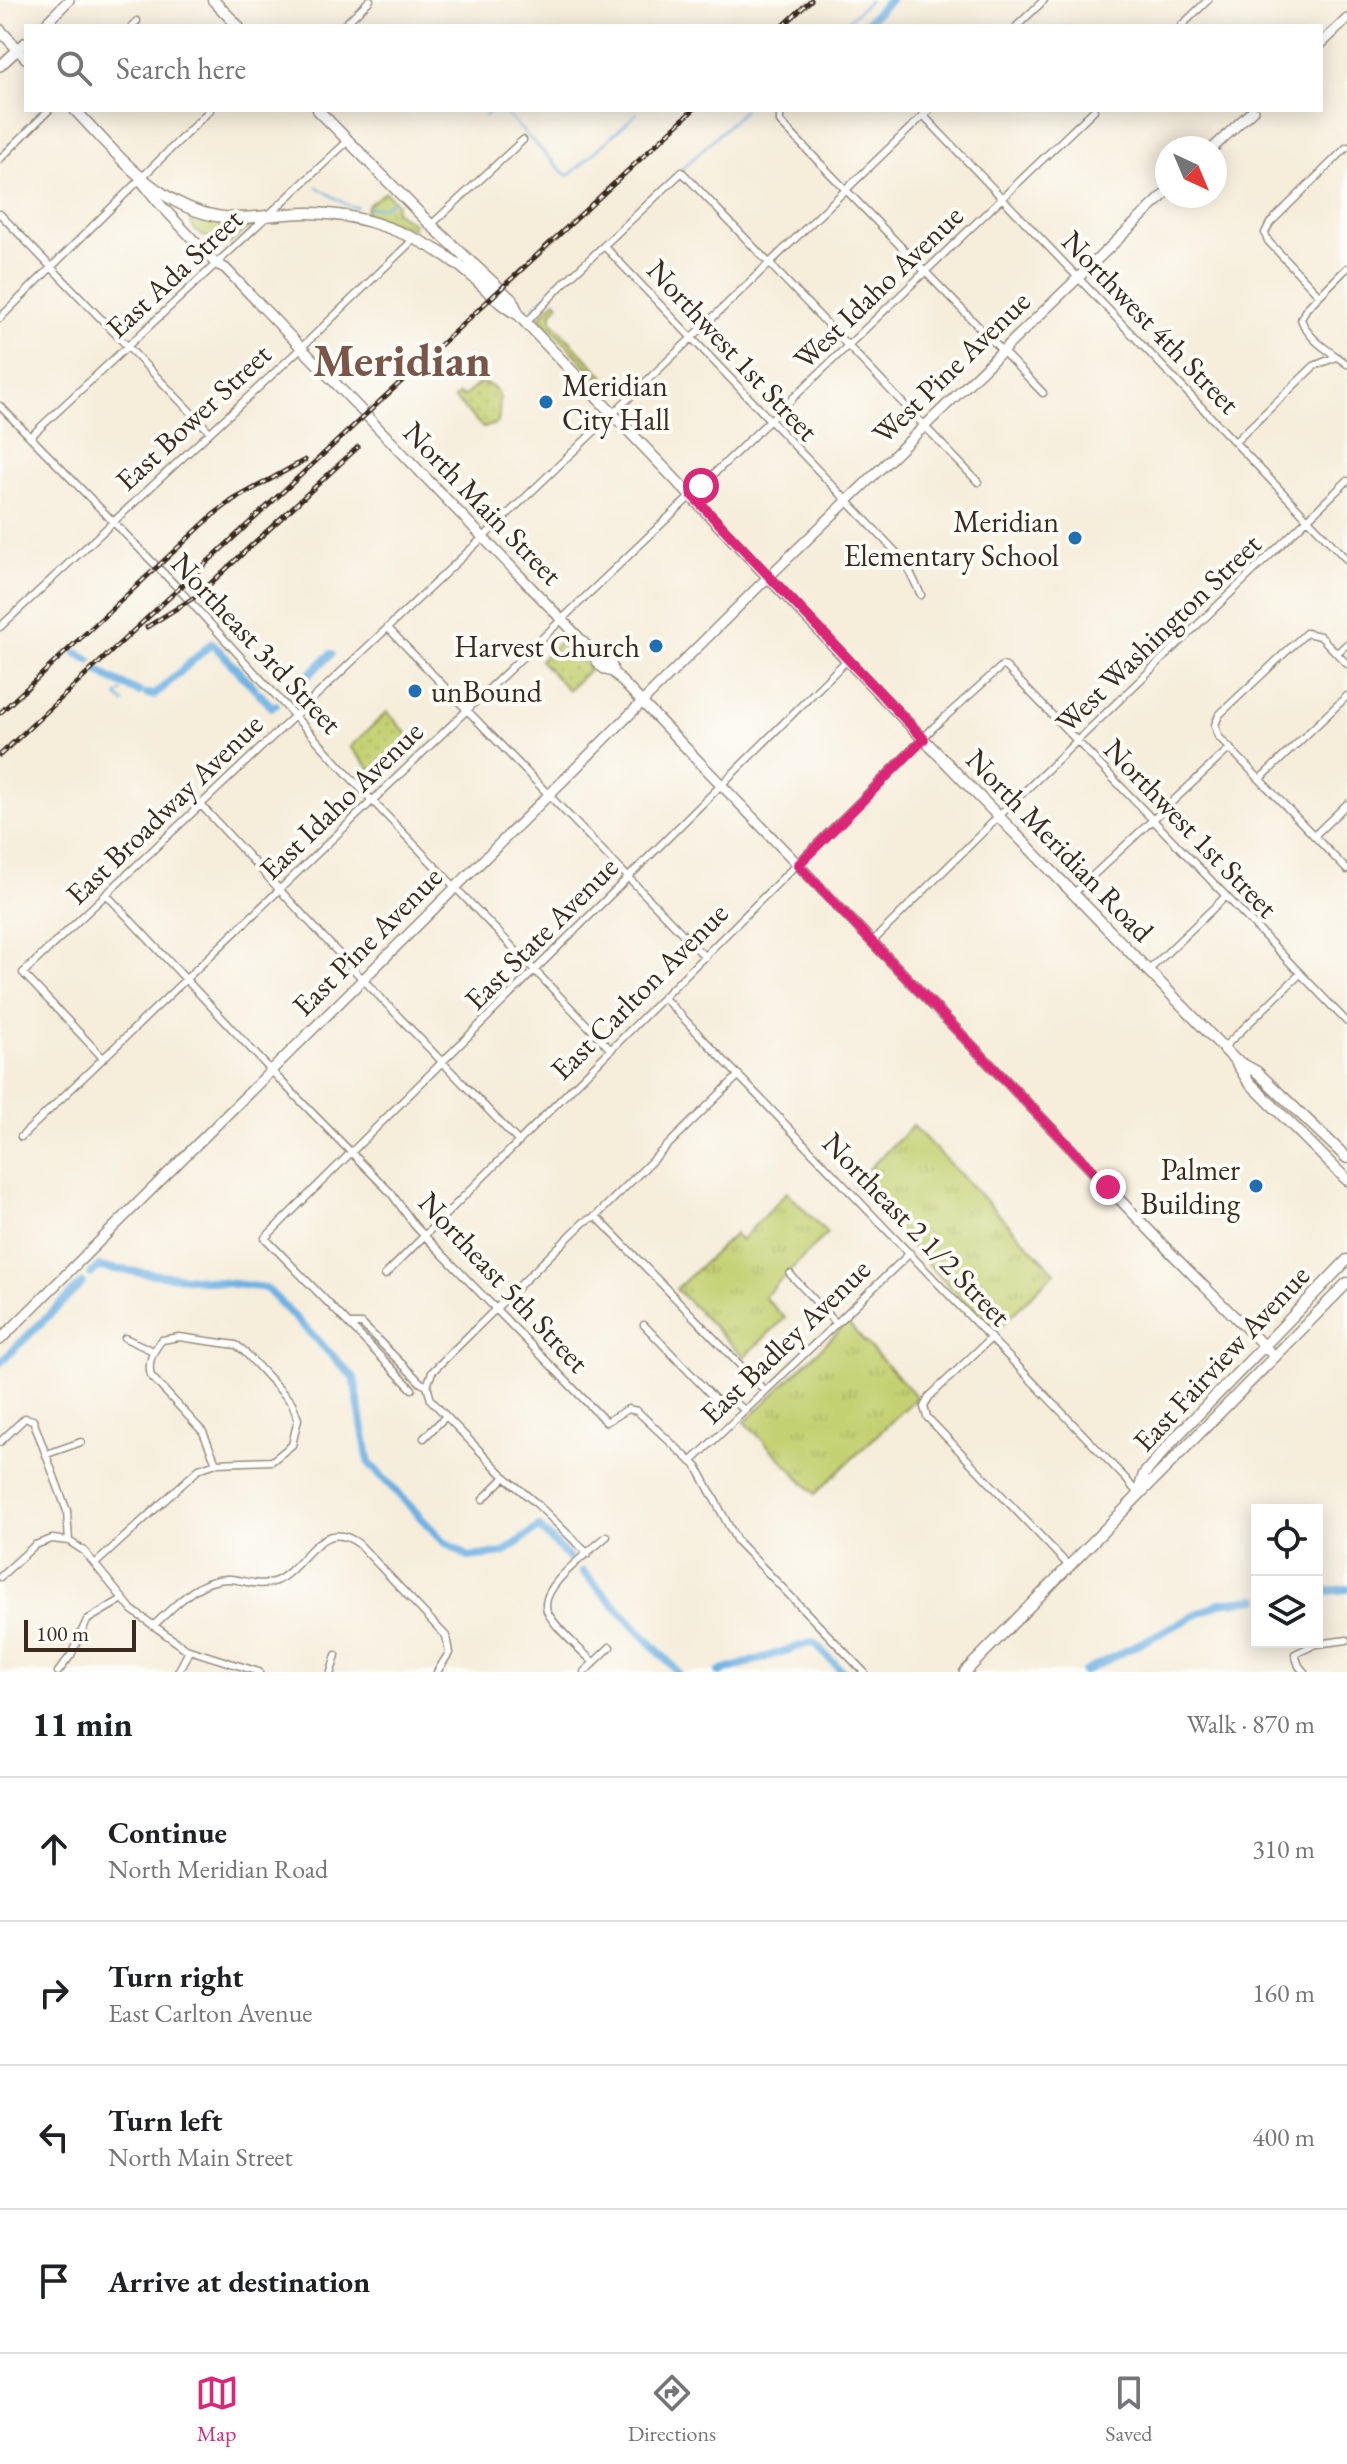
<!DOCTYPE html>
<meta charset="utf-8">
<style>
:root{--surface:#fff;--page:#f2f2f2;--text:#202124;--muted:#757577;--line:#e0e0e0;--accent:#db2777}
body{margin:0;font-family:"EB Garamond",serif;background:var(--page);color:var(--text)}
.controls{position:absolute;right:24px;bottom:24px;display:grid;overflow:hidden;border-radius:0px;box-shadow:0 4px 20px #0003}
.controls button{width:72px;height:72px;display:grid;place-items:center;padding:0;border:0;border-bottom:2px solid var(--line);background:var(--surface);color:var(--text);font:40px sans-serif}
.compass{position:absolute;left:1155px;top:136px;width:72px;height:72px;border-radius:50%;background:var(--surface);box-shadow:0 4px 20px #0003;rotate:136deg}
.scale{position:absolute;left:24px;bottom:20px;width:112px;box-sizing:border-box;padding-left:8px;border:4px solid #3b2a1e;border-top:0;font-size:22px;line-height:28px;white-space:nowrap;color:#3b2a1e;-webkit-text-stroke:6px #fdfcf7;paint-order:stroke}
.stop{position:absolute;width:24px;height:24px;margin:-18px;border:6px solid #db2777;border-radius:50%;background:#fff}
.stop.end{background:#db2777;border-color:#fff;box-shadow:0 2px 8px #0008}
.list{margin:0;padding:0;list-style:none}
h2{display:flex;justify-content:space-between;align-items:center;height:104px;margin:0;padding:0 32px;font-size:34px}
h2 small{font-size:26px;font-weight:400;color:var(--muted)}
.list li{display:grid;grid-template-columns:52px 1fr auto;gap:24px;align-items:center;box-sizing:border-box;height:144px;padding:0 32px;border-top:2px solid var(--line)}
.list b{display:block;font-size:30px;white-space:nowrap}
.list p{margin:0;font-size:26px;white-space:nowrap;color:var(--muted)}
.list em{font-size:26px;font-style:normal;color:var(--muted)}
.icon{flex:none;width:44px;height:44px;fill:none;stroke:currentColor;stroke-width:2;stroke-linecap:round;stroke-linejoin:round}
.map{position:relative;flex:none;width:1347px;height:1672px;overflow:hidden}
.search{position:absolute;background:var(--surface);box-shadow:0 4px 20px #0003;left:24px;right:24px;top:24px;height:88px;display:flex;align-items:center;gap:20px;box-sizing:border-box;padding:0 28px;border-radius:0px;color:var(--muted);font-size:30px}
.sheet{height:680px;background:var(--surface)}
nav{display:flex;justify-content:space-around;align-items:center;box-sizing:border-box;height:112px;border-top:2px solid var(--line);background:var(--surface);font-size:22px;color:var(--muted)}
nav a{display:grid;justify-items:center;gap:4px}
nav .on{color:var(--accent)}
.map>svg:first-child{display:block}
.grass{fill:url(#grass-tufts);stroke:#807e48;stroke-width:2}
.park{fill:url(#park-dots);stroke:#807e48;stroke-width:2}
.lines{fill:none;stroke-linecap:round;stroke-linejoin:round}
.stream{stroke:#6eb1e3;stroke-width:2}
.canal{stroke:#6eb1e3;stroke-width:8}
.street-casing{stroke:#988c7c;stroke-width:9}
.secondary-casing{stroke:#988c7c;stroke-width:12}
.primary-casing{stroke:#988c7c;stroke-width:13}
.street{stroke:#fff;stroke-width:6}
.secondary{stroke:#fff;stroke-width:9}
.primary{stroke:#fff;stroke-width:10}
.rail-casing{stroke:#3b2a1e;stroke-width:5}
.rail{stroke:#fdfcf7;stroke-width:2;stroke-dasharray:6;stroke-linecap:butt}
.route{stroke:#db2777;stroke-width:10}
.poi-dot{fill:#1f6fb2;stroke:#fdfcf7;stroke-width:3}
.labels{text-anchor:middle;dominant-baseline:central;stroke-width:8;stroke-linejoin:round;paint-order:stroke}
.street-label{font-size:30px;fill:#3b2a1e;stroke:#fdfcf7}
.poi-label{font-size:30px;fill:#3b2a1e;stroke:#fdfcf7;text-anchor:end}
.town-label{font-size:46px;font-weight:bold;fill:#7a564a;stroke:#fdfcf7}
</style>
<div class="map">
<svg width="1347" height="1672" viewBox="0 0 1347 1672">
<defs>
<pattern id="grass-tufts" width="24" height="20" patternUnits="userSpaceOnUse" patternTransform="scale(2)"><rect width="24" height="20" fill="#c4d173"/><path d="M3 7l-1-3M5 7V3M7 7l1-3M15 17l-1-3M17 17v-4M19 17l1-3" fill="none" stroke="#a9b463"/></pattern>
<pattern id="park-dots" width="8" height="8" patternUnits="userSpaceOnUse" patternTransform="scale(2)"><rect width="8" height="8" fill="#c4d173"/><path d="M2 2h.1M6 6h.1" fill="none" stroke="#a9b463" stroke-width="1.8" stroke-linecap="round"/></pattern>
</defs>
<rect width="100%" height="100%" fill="#fdfcf7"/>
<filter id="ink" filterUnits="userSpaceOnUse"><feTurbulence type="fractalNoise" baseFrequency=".0125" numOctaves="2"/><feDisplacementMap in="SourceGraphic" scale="16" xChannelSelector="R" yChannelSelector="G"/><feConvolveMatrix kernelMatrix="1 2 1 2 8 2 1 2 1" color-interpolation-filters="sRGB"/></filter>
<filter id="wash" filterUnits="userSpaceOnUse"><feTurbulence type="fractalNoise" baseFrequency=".006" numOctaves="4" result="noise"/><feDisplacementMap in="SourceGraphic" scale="32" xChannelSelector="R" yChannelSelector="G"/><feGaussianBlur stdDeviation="1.8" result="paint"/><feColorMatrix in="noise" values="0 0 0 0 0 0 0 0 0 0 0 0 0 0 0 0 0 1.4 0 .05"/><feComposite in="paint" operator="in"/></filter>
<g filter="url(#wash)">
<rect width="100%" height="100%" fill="#f6edda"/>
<path class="grass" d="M385,192L397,203L395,211L413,223V229L365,213L368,205Z
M197,216L217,221L252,224L229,244L223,245C211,236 197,239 191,223Z
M556,300L559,304L552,312V322L608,381H620L622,377L633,381L622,394L612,393L540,317Z
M913,1126L1055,1272L995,1332H992L853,1184Z
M787,1192L827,1233L764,1297L785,1318L744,1357L676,1289L735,1234L741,1240Z
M847,1323L917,1397L815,1494L745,1422Z"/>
<path class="park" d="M480,383C507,387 499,405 498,423L483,428L454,398L459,394L463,397Z
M562,640L590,669L568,690L540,660Z
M387,712L415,742L378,777L350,747Z"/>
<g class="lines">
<path class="stream" d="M842,26L870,0
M502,110L566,175L571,174L637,113
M485,116L492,110
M681,170L744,110
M317,187L349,206L357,207
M369,208L382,207L393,201
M534,307L560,283
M122,691L117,696L124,703"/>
<path class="canal" d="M863,26L890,0
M77,653L89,660
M99,671L111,679L139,692
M290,692L331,654
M259,693L272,707L276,705
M147,694L154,695L160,690L212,643L254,688
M91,1274L98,1267L266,1288L354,1378L369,1463L443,1541L469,1557L503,1553L539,1527L568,1557
M0,1363L82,1283
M583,1572L678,1672
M1317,1592L1347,1589
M719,1672L813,1642L843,1672
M1084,1672L1219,1603L1257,1599"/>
</g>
</g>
<g filter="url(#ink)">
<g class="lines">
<defs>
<path id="street" d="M132,26L137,21
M343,26L370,0
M1017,26L1044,0
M1181,26L1208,0
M780,111V122L1043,393
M923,115L1347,560
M0,159L49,110
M0,214L209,431
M431,225L523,140
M604,246L895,551L908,568L921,595
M1347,268L1306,309L1301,319C1309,341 1330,351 1347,364
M1319,295L1268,241L1265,233L1270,223L1347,147
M0,318L210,110
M526,323L563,284L682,172L978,482
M0,406L175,585L363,791L611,1050
M30,437L348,141
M1235,442L1314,366L1336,357
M0,627L301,348L414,239
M388,628L705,957
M1337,653L1347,644
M1347,664L1320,636L1306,633L1219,715L1215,725L1218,736L1347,870
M1260,779L1347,696
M200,804L355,971L519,1142
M1314,836L1347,804
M106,894L280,1080L391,1193L415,1226L606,1422L628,1409L637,1411L697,1467L737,1541L864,1672
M1073,894L1230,748
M872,942L999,816L1347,481
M1148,971L1226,896
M663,997L1126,1479L1138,1494
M1223,1048L1300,974
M103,1058L23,973L530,493L929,110
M21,1137L1094,110
M596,1216L765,1391
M790,1274L836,1323
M385,1275L934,727L1002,666L1006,667L1347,1022
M349,1324H362L421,1383L427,1386L431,1400L446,1416L505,1477L537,1504L588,1554
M644,1325L715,1399L722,1402H734L745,1410
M125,1338L153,1351
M991,1338L929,1397L924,1407L927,1417L1069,1566
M427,1386L432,1372L449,1355L584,1222L596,1216L739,1075
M412,1389L265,1238L847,660
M424,1438L446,1416
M0,1442L25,1418L33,1420L67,1511L69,1541
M47,1454L81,1442
M691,1462L910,1253
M483,1499L505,1477
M95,1564L199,1469L216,1463L272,1461L292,1445L298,1419L292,1403L243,1350L236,1345L179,1337L162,1340C153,1351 147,1361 151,1376L203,1432L216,1463
M0,1577L35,1545L52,1539L69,1541L84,1551L132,1610L186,1649L259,1672
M153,1626C174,1607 199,1577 230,1579C244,1580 259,1587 273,1582C304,1572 319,1514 359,1544L446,1636L449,1653L437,1672
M594,1663C581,1650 554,1627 547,1611C538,1587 591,1551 607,1536
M58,1672L71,1655L87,1620L121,1600
M178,1672L189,1651
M331,1672L336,1655
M584,1672L610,1647
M1304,1672L1299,1666L1295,1654L1316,1644L1347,1640"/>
<path id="secondary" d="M43,26L69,0
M1321,44L1347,19
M0,66L26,42
M1213,148L1253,110
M142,182L158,202L216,264L225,268L589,648C597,657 596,669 613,672L1173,1255L1275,1357
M593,652L599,653L612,666L613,672
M0,1340L758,587L1167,192"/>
<path id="primary" d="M213,0L238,26
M0,30L26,58
M75,110C120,157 166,218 238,218C254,218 270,215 287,214C321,211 357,216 389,228C419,239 449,255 473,277C489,291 500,306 519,315
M318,110L431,225L512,300L519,315L526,323L869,683L1235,1060L1248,1081L1347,1180
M1237,1061L1257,1072L1347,1158
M1138,1494L1144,1474L1176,1437L1347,1260
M965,1672L1347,1283"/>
</defs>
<use href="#street" class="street-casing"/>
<use href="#secondary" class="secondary-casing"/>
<use href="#primary" class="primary-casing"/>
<use href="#street" class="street"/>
<use href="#secondary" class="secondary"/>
<use href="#primary" class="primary"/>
<defs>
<path id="rail" d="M783,26L811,0
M147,627L198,595L358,447
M0,713L213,515L233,500L305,460
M0,755L693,110"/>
</defs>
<use href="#rail" class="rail-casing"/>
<use href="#rail" class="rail"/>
</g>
</g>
<g class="lines" filter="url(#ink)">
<path class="route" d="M701,486L692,495L924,739L798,865L1108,1187"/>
</g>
<g class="poi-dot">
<circle cx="546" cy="402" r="8"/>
<circle cx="1075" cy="538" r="8"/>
<circle cx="656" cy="646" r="8"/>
<circle cx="415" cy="691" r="8"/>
<circle cx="1256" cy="1186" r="8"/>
</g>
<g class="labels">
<g class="street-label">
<text transform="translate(174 273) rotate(-43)">East Ada Street</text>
<text transform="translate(878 287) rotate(-44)">West Idaho Avenue</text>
<text transform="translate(1151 322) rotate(46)">Northwest 4th Street</text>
<text transform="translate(733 350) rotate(47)">Northwest 1st Street</text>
<text transform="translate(951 367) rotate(-44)">West Pine Avenue</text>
<text transform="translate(193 417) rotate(-43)">East Bower Street</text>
<text transform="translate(483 503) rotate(46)">North Main Street</text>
<text transform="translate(1158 633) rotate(-44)">West Washington Street</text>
<text transform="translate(257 643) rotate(47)">Northeast 3rd Street</text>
<text transform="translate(341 800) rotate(-44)">East Idaho Avenue</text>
<text transform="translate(164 809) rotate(-44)">East Broadway Avenue</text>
<text transform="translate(1191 828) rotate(46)">Northwest 1st Street</text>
<text transform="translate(1060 845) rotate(46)">North Meridian Road</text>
<text transform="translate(541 933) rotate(-45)">East State Avenue</text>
<text transform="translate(367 941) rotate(-45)">East Pine Avenue</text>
<text transform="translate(639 991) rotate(-45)">East Carlton Avenue</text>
<text transform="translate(917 1229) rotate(46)">Northeast 2 1/2 Street</text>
<text transform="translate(504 1282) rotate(47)">Northeast 5th Street</text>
<text transform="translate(785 1341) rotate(-44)">East Badley Avenue</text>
<text transform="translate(1221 1358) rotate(-47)">East Fairview Avenue</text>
</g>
<g class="poi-label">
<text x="562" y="385" text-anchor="start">Meridian<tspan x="562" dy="34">City Hall</tspan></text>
<text x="1059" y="521">Meridian<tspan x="1059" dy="34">Elementary School</tspan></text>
<text x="640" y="646">Harvest Church</text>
<text x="431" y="691" text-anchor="start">unBound</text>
<text x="1240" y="1169">Palmer<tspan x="1240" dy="34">Building</tspan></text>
</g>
<g class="town-label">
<text x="402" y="360">Meridian</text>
</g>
</g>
</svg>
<div class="controls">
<button><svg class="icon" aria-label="locate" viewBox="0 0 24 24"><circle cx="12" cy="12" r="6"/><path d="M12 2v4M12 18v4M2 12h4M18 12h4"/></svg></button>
<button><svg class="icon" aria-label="layers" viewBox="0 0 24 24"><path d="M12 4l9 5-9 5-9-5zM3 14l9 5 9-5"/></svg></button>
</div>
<svg class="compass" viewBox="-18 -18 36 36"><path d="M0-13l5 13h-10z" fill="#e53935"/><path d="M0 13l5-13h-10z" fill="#757577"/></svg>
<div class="scale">100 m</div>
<div class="stop" style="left:701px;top:486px"></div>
<div class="stop end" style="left:1108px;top:1187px"></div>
<div class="search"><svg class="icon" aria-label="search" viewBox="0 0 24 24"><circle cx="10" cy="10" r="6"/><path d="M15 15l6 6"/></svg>Search here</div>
</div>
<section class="sheet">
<h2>11 min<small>Walk · 870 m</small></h2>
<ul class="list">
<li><svg class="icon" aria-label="ahead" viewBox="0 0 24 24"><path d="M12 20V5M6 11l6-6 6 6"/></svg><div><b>Continue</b><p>North Meridian Road</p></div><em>310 m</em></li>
<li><svg class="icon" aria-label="right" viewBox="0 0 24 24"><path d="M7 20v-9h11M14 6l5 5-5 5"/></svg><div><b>Turn right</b><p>East Carlton Avenue</p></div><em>160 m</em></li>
<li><svg class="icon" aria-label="left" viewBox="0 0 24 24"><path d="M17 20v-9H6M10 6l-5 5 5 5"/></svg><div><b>Turn left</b><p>North Main Street</p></div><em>400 m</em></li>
<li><svg class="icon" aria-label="arrive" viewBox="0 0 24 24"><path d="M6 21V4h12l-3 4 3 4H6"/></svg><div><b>Arrive at destination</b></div></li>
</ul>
</section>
<nav>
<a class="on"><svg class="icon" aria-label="map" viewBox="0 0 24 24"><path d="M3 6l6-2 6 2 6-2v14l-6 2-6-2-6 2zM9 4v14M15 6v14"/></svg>Map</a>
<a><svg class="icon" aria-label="directions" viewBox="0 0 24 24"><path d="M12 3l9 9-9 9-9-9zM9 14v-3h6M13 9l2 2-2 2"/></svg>Directions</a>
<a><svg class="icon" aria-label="saved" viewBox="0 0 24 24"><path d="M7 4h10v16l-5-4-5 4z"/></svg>Saved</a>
</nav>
